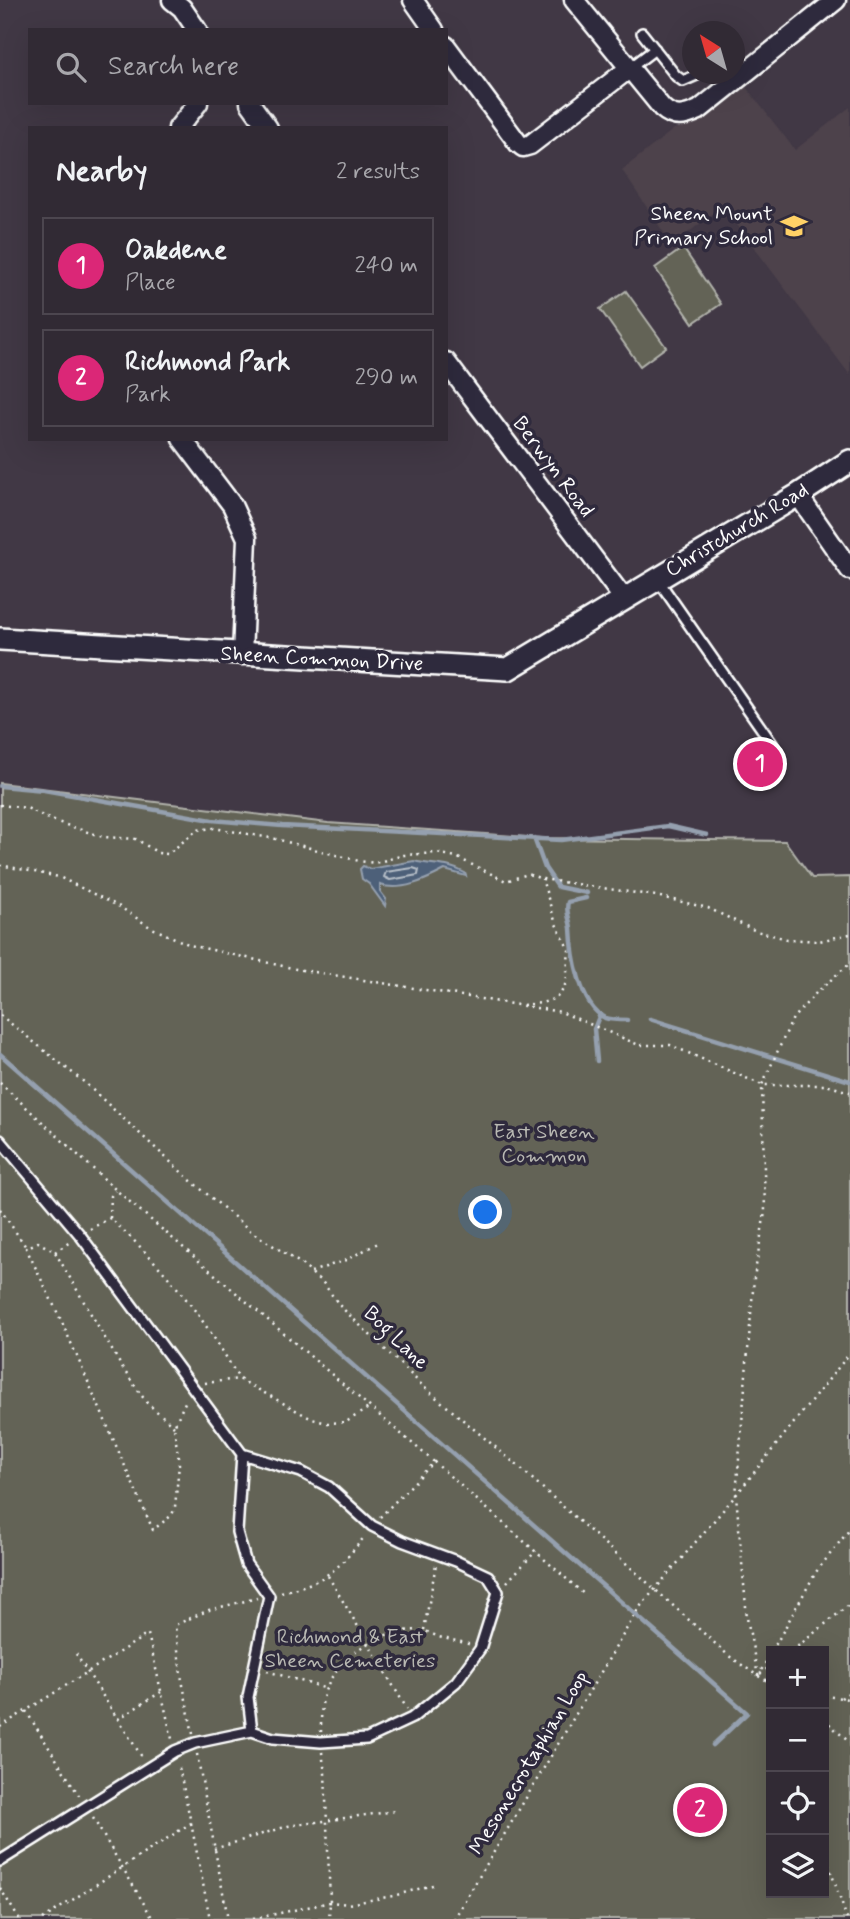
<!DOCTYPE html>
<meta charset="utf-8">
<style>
:root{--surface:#312a34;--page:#39323c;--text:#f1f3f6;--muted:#a8a7ac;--line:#4c464f;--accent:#db2777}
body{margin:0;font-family:Mynerve,sans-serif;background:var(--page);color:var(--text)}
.controls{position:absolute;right:21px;bottom:21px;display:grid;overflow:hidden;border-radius:0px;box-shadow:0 7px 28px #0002}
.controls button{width:63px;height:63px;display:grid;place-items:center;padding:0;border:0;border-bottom:2px solid var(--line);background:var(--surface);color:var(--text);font:35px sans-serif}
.compass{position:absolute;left:682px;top:21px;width:63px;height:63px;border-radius:50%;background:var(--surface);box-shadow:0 7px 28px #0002;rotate:323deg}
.you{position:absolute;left:486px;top:1213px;width:24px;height:24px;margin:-18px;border:5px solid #fff;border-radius:50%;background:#1a73e8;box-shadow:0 0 0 10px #1a73e833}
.badge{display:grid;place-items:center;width:46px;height:46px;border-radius:50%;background:var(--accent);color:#fff;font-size:23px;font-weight:700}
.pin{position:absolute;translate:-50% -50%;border:4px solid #fff;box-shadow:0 2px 7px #0006}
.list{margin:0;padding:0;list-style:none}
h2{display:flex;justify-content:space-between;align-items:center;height:91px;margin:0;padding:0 28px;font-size:30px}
h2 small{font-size:23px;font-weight:400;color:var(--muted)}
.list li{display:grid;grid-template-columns:46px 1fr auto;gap:21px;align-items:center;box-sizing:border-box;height:98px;margin:0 14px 14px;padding:0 14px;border:2px solid var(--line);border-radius:0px}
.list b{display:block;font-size:26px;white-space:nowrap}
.list p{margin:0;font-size:23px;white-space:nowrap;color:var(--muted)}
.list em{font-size:23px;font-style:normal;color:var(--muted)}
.icon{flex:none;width:38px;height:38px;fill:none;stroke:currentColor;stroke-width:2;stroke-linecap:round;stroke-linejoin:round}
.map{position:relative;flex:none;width:850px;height:1919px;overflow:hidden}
.search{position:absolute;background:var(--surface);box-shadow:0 7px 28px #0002;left:28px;top:28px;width:420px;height:77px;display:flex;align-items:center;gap:18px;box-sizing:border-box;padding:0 24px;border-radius:0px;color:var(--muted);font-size:26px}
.panel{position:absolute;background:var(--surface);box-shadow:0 7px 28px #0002;left:28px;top:126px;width:420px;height:315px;border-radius:0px}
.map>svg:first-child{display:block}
.built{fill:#4d424b}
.green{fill:#636457;stroke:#b1b2ab;stroke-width:2;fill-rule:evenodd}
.water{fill:#4e6179;stroke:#95a0af;stroke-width:2}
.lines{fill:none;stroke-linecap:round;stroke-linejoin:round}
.shore{stroke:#b8c0c9;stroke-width:2}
.stream{stroke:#95a0af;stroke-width:4.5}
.service-casing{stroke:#fff;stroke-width:14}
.minor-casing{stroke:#fff;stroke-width:23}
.tertiary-casing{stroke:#fff;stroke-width:26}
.path{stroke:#fff;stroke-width:2.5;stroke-dasharray:2 5;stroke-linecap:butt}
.service{stroke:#2f2a3d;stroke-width:9}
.minor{stroke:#2f2a3d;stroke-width:18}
.tertiary{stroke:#2f2a3d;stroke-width:21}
.labels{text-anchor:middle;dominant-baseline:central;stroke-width:7;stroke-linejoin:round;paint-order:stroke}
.poi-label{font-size:21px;fill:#fff;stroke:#2f2a3d;text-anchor:end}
.street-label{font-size:21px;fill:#fff;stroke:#2f2a3d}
.park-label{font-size:21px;fill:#b9b9b3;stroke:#2f2a3d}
</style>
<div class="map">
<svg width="850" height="1919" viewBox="0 0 850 1919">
<rect width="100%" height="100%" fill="#413845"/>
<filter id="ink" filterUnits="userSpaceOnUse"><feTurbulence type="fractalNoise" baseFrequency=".0143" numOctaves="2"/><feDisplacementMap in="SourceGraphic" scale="14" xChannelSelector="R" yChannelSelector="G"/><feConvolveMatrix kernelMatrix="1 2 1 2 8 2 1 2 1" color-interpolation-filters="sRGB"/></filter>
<g filter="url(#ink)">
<path class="built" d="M746,87L795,150L850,107V375L723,206L672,245L622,170L674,129L688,126Z"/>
<path class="green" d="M683,248L721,304L693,323L655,268Z
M626,291L666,347L640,366L600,309Z
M0,783L328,823L543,838L785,841L812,878L850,877V1919H0ZM771,1651H824V1893H771Z"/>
<path class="water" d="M414,861C434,866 448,863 465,873L466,876L445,870C426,880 401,892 380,885V891L386,899L385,906L369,884L362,879L360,869L363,866L370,869Z"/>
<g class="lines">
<path class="shore" d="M413,868L419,870L418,875L390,880L384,877L386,872Z"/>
<path class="stream" d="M0,786L44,790L212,820L282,826L561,840L668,826L707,835
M534,838L545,868L558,887L587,893
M586,898L568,902C565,912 570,918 571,928C572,953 579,1005 605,1018C611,1020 620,1020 627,1020
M650,1019L850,1081
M0,1054L747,1713L713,1745
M597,1061L594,1029L600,1014"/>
<defs>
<path id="service" d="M642,33L676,76L683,81L699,74
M630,68L655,49
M658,580L773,745
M0,1140L80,1235L242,1454L301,1472L329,1487L372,1526L402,1541L456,1561L488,1576L498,1592L480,1649L456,1682L412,1718L367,1739L321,1742L273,1738L252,1731L248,1697L269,1596L246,1564L237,1532L242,1454
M0,1861L175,1751L195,1743L252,1731"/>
<path id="minor" d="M172,0L182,8L197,30
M413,0L434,30
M574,0L662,108C674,119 684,117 699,110L836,0
M446,46L518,143L523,147L530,145L630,68
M250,103L268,128
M178,128L198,103
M446,362L624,599
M182,439L232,505L247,538L242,655
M798,495L850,570"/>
<path id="tertiary" d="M0,639L508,669L798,495L850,461"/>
</defs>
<use href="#service" class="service-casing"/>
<use href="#minor" class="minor-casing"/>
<use href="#tertiary" class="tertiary-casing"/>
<path class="path" d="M0,805L27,808L51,820L103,837L136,839L158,853L168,854L197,830L214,828L276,839L359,861L375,863L404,855L437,853L456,857L506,881L528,874L542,879L656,896L708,908L756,931L787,939L819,941L850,934
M0,865L59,877L120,907L150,927L190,945L296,969L561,1012L639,1045H670L762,1085H826L850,1092
M523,1005L542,1003L556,998L561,993L566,983L569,950L556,924L542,879
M0,1015L85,1083L189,1179L252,1232L300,1263L324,1284L340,1306L425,1388L519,1467L729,1656L758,1676L771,1683
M0,1083L116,1190L434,1462
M0,1209L26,1247
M110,1218L111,1196L115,1191
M90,1229L110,1218C164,1267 203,1315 239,1379
M55,1252L70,1242
M311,1272L346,1260L378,1243
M205,1383L239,1379L312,1419L327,1423L346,1422L370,1407
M174,1426L147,1403L123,1369L55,1252L38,1242L26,1248L61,1320L153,1530L172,1515L175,1507L179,1464L174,1426L187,1398
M380,1517L434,1462L586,1596
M328,1576L407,1709
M507,1582L536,1551
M281,1592C325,1582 337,1571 365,1536
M424,1630L436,1564
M772,1651L816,1572L850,1529
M792,1651L850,1604
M76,1654L142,1757
M267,1671L327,1689
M760,1674L771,1666
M758,1676L747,1618L736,1495L754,1278L765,1212L762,1085L793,1018L816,993L850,963
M758,1676L771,1653
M824,1696L850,1699
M841,1698L850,1692
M26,1711L80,1797
M118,1719L161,1692
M824,1719L850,1743
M0,1727L148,1634L172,1739
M321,1732C321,1719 321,1706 324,1694C336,1656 384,1625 424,1631C429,1632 434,1635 439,1637C450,1640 460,1641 471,1645
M193,1734L181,1675L175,1625L209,1610L257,1598
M322,1752L325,1773L330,1902L329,1919
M197,1754L228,1919
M93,1818L153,1919
M191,1823L210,1919
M214,1849L288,1826L395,1811
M824,1851L847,1919
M0,1888L19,1919
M43,1919L191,1823L178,1763
M253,1919L330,1902L348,1904L393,1896L436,1884
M454,1919L639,1608L736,1495L850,1353"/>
<use href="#service" class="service"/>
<use href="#minor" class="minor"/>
<use href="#tertiary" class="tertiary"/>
</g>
</g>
<defs>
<symbol id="school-bare" viewBox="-9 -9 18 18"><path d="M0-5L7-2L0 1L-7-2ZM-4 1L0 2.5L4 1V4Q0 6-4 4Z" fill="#ffd166" stroke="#2f2a3d" stroke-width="2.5" paint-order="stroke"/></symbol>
</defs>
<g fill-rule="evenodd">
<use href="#school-bare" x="775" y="207" width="38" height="38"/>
</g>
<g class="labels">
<g class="poi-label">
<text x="773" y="214">Sheen Mount<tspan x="773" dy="24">Primary School</tspan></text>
</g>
<g class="street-label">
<text transform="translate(553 467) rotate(53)">Berwyn Road</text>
<text transform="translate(737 530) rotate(-31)">Christchurch Road</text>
<text transform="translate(322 659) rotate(3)">Sheen Common Drive</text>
<text transform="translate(396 1338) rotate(44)">Bog Lane</text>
<text transform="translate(529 1763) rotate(-59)">Mesonecrotaphian Loop</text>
</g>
<g class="park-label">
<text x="544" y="1132">East Sheen<tspan x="544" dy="24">Common</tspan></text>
<text x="350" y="1637">Richmond &amp; East<tspan x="350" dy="24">Sheen Cemeteries</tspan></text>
</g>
</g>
</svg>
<div class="controls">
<button>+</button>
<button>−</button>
<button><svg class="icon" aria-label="locate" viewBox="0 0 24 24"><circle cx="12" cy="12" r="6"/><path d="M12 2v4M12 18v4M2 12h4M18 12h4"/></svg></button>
<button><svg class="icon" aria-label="layers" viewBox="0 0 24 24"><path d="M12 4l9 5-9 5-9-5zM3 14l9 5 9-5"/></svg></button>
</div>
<svg class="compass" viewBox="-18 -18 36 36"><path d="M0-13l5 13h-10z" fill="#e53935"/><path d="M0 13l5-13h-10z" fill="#a8a7ac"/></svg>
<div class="you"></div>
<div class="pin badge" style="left:760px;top:764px">1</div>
<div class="pin badge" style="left:700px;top:1810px">2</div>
<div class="search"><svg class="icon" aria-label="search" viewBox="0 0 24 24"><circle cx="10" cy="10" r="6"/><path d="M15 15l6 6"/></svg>Search here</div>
<section class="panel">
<h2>Nearby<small>2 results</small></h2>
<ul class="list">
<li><span class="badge">1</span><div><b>Oakdene</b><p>Place</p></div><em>240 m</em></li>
<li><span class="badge">2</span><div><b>Richmond Park</b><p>Park</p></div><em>290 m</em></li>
</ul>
</section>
</div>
